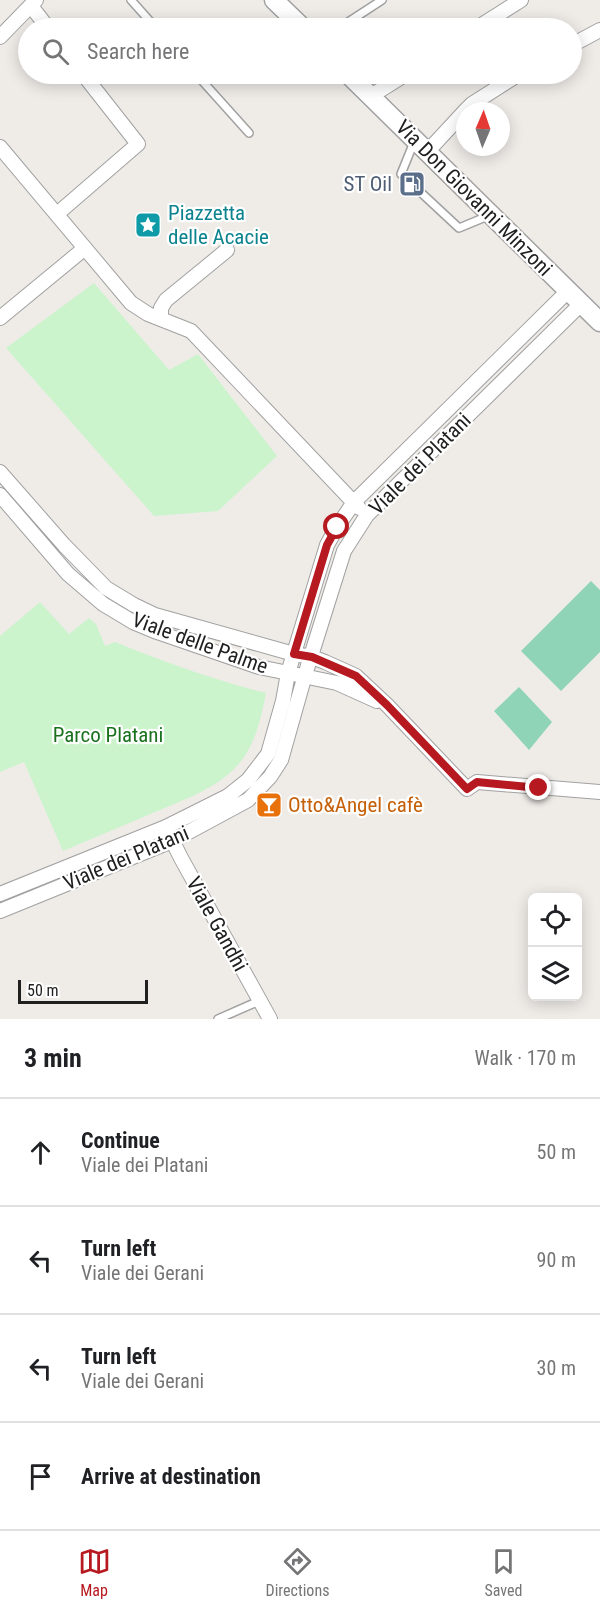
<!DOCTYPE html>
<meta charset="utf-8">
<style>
:root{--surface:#fff;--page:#f6f6f6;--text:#202124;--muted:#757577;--line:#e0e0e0;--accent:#b71920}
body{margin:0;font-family:"Roboto Condensed",sans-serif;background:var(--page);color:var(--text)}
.controls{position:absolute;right:18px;bottom:18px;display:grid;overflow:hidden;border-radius:9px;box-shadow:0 3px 15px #0003}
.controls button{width:54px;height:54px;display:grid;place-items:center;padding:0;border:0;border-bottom:2px solid var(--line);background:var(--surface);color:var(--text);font:30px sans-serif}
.compass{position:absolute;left:456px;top:102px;width:54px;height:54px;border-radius:50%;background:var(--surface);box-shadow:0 3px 15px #0003;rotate:2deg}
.scale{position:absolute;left:18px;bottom:15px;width:130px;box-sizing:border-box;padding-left:6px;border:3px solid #202020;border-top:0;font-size:16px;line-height:21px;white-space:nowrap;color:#202020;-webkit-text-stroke:4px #fff;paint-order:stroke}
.stop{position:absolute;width:18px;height:18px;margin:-14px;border:4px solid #b71920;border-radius:50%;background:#fff}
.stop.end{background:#b71920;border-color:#fff;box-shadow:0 2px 6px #0008}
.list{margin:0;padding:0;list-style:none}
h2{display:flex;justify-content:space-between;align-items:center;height:78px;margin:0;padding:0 24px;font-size:26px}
h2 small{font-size:20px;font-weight:400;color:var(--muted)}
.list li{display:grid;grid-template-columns:39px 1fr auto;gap:18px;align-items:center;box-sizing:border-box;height:108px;padding:0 24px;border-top:2px solid var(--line)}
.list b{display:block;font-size:22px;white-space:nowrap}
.list p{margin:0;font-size:20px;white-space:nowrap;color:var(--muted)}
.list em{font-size:20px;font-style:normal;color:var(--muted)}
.icon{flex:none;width:33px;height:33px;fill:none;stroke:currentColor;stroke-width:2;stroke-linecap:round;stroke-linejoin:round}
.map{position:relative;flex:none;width:600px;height:1019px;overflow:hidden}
.search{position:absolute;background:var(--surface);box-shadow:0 3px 15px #0003;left:18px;right:18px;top:18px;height:66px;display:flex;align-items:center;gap:15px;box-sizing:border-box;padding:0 21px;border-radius:33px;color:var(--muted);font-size:22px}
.sheet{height:510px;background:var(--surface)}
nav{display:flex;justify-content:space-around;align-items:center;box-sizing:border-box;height:84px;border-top:2px solid var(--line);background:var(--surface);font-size:16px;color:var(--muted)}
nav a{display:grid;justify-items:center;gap:3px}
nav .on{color:var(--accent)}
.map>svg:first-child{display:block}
.park{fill:#cbf3cc}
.pitch{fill:#90d4b7}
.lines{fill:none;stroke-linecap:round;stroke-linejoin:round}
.service-casing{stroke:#a1a1a1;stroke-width:10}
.minor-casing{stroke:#a1a1a1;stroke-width:16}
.tertiary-casing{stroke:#a1a1a1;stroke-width:21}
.service{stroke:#fff;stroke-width:7}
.minor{stroke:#fff;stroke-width:14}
.tertiary{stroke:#fff;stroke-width:18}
.route{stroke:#b71920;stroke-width:8}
.labels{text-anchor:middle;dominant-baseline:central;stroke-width:4.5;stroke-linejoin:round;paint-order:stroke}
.service-label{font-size:21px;fill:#4e5e75;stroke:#fff;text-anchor:end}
.street-label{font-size:21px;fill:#202020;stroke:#fff}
.culture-label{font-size:21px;fill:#0d838f;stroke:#fff;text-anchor:start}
.park-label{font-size:21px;fill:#1a721e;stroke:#fff}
.food-label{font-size:21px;fill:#c56008;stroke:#fff;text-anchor:start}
</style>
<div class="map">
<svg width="600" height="1019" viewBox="0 0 600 1019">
<rect width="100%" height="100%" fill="#efece8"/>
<path class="park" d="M94,283L169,370L198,354L277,456L218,511L154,516L6,348Z
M40,602L69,634L89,618L96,624L105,646L115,642C165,662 214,680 266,693C261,719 255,746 237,766C215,790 178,802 148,815C120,827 91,839 63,851L24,762L0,772V636Z"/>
<path class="pitch" d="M591,581L600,590V652L561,691L521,651Z
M519,687L552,722L529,750L494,711Z"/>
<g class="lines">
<defs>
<path id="service" d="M131,0L156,28
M339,28L382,0
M196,74L249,133
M414,142L401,174L459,228L488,216
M218,1019L259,1001"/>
<path id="minor" d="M31,6L48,28
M477,28L521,0
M0,37L36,0
M572,45L600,30
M371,96L406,74
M465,111L472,104L519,74
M0,147L131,303L148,314L191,331L359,508
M427,152L465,111
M57,214L138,144L83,74
M0,318L85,248
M161,318V308L166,300L227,250
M0,472L64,545L106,588L134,605L155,615L294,654L312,657L325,662L356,676L387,705L467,789L477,782L600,792
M0,495L68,574L103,604L133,622L157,632L259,667L337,683L377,701
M168,832L181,858L270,1019
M0,894L166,827L228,796L248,780L268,754L283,701L288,673L327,545L337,527L354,502L568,291
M0,911L172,841L248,800L270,777L281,760L305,675L344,551L367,515L581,304"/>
<path id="tertiary" d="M274,0L303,28
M348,74L600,322"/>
</defs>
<use href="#service" class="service-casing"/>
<use href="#minor" class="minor-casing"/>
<use href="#tertiary" class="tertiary-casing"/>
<use href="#service" class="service"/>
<use href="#minor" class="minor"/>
<use href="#tertiary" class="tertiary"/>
</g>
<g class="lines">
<path class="route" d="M337,527L327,545L294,654L312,657L356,676L387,705L467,789L477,782L539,788"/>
</g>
<defs>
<symbol id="fuel-square" viewBox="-11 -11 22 22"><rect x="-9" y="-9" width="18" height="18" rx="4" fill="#5c6f8a" stroke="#fff"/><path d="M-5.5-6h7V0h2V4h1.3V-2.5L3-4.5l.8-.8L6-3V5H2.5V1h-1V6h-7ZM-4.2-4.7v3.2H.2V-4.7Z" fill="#fff"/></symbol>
<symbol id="sight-square" viewBox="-11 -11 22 22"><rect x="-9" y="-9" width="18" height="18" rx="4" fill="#0f9aa8" stroke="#fff"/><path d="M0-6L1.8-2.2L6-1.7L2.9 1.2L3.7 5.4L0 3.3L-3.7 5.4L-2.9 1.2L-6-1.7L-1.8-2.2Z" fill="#fff"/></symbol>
<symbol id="bar-square" viewBox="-11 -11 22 22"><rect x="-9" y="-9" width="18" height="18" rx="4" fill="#e8710a" stroke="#fff"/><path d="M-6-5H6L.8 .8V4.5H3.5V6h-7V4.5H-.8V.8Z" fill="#fff"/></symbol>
</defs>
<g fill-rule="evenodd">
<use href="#fuel-square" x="397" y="169" width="30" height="30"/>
<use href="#sight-square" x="133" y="210" width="30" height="30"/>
<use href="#bar-square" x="254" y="790" width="30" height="30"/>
</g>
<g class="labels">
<g class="service-label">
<text x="392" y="184">ST Oil</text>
</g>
<g class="street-label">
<text transform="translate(474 198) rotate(45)">Via Don Giovanni Minzoni</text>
<text transform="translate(420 464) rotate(-45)">Viale dei Platani</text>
<text transform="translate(200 643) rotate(20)">Viale delle Palme</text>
<text transform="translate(126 858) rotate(-23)">Viale dei Platani</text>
<text transform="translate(217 924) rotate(61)">Viale Gandhi</text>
</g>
<g class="culture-label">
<text x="168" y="213">Piazzetta<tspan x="168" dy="24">delle Acacie</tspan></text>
</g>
<g class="park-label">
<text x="108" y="735">Parco Platani</text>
</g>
<g class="food-label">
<text x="288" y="805">Otto&amp;Angel cafè</text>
</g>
</g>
</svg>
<div class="controls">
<button><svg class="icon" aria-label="locate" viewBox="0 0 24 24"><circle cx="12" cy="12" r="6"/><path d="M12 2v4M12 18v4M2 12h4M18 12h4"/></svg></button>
<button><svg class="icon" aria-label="layers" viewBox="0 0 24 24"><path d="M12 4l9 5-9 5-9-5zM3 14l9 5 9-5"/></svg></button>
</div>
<svg class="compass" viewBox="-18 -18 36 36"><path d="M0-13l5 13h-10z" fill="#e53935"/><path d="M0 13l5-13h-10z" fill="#757577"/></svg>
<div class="scale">50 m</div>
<div class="stop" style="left:337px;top:527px"></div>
<div class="stop end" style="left:539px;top:788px"></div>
<div class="search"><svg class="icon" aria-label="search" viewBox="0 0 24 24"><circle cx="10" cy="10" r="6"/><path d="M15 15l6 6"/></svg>Search here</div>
</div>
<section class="sheet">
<h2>3 min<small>Walk · 170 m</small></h2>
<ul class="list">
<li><svg class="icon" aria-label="ahead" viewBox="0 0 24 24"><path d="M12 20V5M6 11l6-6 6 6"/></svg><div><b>Continue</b><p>Viale dei Platani</p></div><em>50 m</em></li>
<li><svg class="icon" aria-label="left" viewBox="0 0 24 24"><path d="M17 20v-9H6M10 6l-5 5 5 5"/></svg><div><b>Turn left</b><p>Viale dei Gerani</p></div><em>90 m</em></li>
<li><svg class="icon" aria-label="left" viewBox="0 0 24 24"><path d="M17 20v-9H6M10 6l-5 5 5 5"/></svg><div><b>Turn left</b><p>Viale dei Gerani</p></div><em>30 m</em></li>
<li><svg class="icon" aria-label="arrive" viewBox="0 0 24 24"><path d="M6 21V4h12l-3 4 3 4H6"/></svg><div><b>Arrive at destination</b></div></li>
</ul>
</section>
<nav>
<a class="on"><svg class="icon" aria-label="map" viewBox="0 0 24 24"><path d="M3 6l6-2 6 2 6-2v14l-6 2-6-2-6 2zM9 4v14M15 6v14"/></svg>Map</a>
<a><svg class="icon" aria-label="directions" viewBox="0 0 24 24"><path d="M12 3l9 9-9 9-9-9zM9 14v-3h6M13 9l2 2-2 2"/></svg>Directions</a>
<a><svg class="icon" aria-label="saved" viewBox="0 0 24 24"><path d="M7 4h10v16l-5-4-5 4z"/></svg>Saved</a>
</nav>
